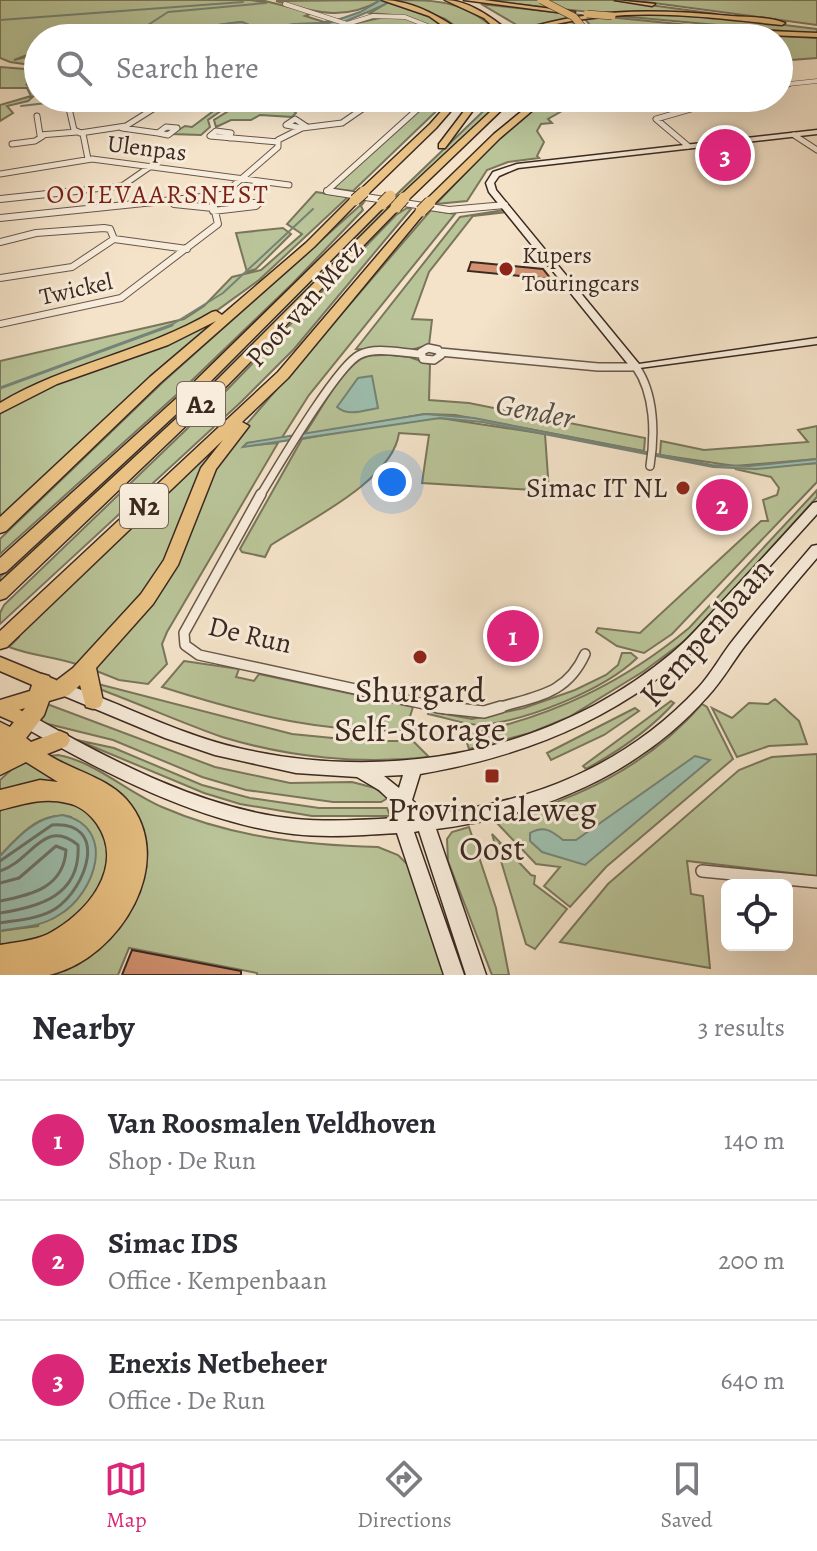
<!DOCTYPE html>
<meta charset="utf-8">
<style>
:root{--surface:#fff;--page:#f2f2f3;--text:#2b2b33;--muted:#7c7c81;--line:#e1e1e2;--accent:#db2777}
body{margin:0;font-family:Alegreya,serif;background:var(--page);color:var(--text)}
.controls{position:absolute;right:24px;bottom:24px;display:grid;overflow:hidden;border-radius:12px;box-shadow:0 8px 32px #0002}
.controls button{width:72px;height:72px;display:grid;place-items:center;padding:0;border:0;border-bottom:2px solid var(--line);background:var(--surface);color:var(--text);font:40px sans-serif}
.you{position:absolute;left:392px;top:482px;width:28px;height:28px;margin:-20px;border:6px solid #fff;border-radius:50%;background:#1a73e8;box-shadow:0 0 0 12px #1a73e833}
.badge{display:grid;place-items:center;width:52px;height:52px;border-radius:50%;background:var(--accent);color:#fff;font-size:26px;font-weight:700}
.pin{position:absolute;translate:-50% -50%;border:4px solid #fff;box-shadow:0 2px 8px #0006}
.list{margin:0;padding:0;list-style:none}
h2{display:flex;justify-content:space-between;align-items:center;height:104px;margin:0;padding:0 32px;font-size:34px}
h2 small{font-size:26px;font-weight:400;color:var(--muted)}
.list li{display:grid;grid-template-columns:52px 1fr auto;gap:24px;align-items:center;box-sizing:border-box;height:120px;padding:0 32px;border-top:2px solid var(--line)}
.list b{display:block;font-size:30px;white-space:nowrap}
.list p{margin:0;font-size:26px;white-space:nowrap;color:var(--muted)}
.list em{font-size:26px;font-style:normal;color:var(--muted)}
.icon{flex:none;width:44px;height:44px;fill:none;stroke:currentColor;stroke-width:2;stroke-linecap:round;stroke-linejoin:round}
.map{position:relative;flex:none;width:817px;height:975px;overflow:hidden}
.search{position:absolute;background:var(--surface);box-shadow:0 8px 32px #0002;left:24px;right:24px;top:24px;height:88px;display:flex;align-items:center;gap:20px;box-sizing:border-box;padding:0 28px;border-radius:44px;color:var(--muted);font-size:30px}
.sheet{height:464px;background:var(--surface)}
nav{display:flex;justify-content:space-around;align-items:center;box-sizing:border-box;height:112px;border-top:2px solid var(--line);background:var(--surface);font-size:22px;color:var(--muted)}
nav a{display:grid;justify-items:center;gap:4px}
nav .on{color:var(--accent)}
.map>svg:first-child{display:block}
.green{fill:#b9c498;stroke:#7a765c;stroke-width:2}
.water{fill:#9dbfaf;stroke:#768376;stroke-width:2}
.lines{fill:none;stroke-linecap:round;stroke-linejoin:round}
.shore-far1{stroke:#6c7468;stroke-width:2}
.shore{stroke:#6c7468;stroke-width:3}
.stream-far1{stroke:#768376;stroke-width:2}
.stream{stroke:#768376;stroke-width:3}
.building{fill:#d39372;stroke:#3b2821;stroke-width:2}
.street-far5-casing{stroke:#69574b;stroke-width:5}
.street-far4-casing{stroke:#69574b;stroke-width:7}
.street-far3-casing{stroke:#69574b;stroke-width:8}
.street-far2-casing{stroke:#69574b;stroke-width:10}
.street-far1-casing{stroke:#69574b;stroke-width:12}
.street-casing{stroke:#69574b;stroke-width:14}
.secondary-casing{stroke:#3b2821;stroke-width:3}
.primary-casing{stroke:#3b2821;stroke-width:3}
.highway-casing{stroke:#3b2821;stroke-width:3}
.street-far5{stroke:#f8eddc;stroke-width:4}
.street-far4{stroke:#f8eddc;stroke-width:5}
.street-far3{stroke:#f8eddc;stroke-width:6}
.street-far2{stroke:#f8eddc;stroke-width:7}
.street-far1{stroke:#f8eddc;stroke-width:9}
.street{stroke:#f8eddc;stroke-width:11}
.secondary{fill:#f8eddc;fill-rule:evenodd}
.primary{fill:#eac284;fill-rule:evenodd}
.highway{fill:#eac284;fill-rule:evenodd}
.highway-bridge-far1-casing{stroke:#3b2821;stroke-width:8;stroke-linecap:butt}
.highway-bridge-casing{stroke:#3b2821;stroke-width:13;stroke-linecap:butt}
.highway-bridge-far1{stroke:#eac284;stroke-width:7}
.highway-bridge{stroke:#eac284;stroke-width:11}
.poi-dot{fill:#8f2418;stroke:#f8eddc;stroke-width:3}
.labels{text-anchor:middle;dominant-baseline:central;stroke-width:6;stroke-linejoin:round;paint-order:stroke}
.far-street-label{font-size:24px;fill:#3b2821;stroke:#f8eddc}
.far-poi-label{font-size:24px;fill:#3b2821;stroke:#f8eddc;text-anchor:start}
.far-neighbourhood-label{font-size:26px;letter-spacing:2px;fill:#7a1f14;stroke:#f8eddc}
.shield{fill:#f8eddc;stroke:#746359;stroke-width:2}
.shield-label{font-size:26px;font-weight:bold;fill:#3b2821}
.street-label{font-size:28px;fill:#3b2821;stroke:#f8eddc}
.poi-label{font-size:28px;fill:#3b2821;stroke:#f8eddc;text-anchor:end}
.water-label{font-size:30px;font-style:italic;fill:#544e44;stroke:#f8eddc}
.near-street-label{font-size:34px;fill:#3b2821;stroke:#f8eddc}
.near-poi-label{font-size:34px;fill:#3b2821;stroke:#f8eddc}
</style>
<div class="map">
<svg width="817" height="975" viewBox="0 0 817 975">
<rect width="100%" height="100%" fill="#f4e3c9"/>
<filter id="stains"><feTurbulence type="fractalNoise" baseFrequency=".0025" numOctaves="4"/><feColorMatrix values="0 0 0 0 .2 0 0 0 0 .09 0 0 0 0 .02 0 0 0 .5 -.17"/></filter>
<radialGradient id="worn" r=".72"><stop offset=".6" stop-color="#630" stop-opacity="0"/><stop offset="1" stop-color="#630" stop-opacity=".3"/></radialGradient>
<path class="green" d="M0,0H251L267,3L257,0H261L313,13L305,16L324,22L345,18L329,23L296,24L259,29L242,22L232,23L191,29L173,38H98L113,32L183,26L148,25L86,38H38V51L14,60L38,54V66L10,62L0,58Z
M381,0C343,22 316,12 276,1Z
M391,0C441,0 465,0 503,36L472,38L445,19Z
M477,0H612L717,14L643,11L599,13Z
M627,0H817V25L654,3Z
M389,2L436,19L463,38C441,38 426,21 405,16L443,38H326L339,27L393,15L370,13Z
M481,4L582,15L522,28Z
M639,14L719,17L817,29V34L619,16Z
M608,17L729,29L657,28L600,37L584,18Z
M572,21L584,38H532L528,33Z
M672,30L817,38V58L779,61V38H611Z
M0,67L38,70V89L26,84L36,94L28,101L7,106L13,113L0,121V105L31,96L27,88H0Z
M230,98H242L247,105L228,106L208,120L210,127L201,135L172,134L185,126L192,127L216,109L199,106L201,104L228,101Z
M433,98H450L353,191L336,189L335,186Z
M497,98H506L400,197L395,196Z
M547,98H585L548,119L552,123L541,124L537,131L544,142L537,156L539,158L508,162L487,170L467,201L436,204L494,143Z
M235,107L272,111L292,109L296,113L292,117L260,115L251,120H231L216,127L214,120Z
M316,192L348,197L259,280L205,319L0,406V361L184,319L204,306L232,277L261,270L302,234L287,224Z
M365,201L361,206L363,210L293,283L184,388L0,554V539L163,382Z
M387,205L391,206L261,339L0,584V577L200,390Z
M407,208L411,209L294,349L241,402L0,624V613L4,605L220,397L396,215Z
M431,210L455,214L309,395L281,439L247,443L244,446L278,443L167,632L162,644L167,664L148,684L119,680L94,670L152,600L211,474L233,440Z
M504,210L508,212L473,216L429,272L412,319L432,320L429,345L407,351L356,349L460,217Z
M283,228L291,234L256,269L247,272L236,233Z
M220,316L214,322L0,521V412L24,396Z
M390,355L409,357L430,364L429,400L469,403L645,438L644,451L455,415L425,414L304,435C319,413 337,377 358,361C367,354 379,355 390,355Z
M245,418C207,462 194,513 165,562C141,600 109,632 79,665C56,657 32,656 9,647L19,637L17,635Z
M440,418L545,434L549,491L422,483L429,435L399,433C393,480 309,520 271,545L265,557L242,552L240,549L302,439L406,420Z
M817,426V459L735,466L660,455L661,441L704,450L808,442L798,430Z
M817,463V482L672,634L644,653L617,646L596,632L598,628L640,633L761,521H768L763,500L777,495L779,488L771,477L735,469Z
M817,490V497L691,636L644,671L569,717L530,733L469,749L467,743L469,734C553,716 623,683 689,628Z
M622,653H631L637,658C604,690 528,720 482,725C469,726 444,717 428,714L429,711L472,719L524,708L575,690L606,675L618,665Z
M184,661L239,669L236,677L254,681L259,674L413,707L407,726L427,725V729C334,737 250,715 162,687Z
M98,684L292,734L363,741H413L429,757C361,765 288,757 222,737C182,723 142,705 102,690Z
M775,699L799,721L807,744L769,746L737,757L712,708L732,718L749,703L768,704Z
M671,701L674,703C649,731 619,751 586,769L583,766Z
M47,704L215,767L290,783L352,782L375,788L388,798L381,802H333L246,790L202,777L113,740L44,723L38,720Z
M702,704L707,707L733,759L606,867L570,907L544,886L560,867L536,864L496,822C577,799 646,768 702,704Z
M635,708L639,711L604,735L551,760L547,753Z
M77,740L114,748L202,785L250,798L319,808H387L390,816H312L240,804L204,793Z
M817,754V876L687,861L691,894L703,896L710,968L560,942L608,884L739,770L772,757Z
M58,755C96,762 127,792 162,807C231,837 303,845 378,847L398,855L408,865L449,975H257V973L129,948L118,975H17L140,877L48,756Z
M32,760C59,779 100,790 120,817C158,868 101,935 54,956C37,963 18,965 0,967V964C25,960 48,957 70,944C128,909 157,829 83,795C55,782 29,783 0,795V780L13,768Z
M49,795L93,812L115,858L77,925L0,954V931L38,926L71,817C40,810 19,836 0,856V805Z
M469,827L496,908L509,975H492L448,861L447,839L452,832Z
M492,834L531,875L535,876L534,884L567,909L535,949L526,944L501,861L505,859L500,844H495Z"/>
<path class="water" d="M381,0H392C373,13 330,23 320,38H173L191,29L232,23L242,22L259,29L296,24L329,23L360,12Z
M372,376L378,408C365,410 348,417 337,407L358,378Z
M425,414L474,418L712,465L749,466L817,459V463L756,469L713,467L482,422L440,418L243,447L247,443Z
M695,756L710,760L585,865L542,852L530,841V833C544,825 552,831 563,840H576Z
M63,815C118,828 95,894 59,915C41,927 21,927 0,931V856C18,837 35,817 63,815Z"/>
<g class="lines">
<path class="shore-far1" d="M190,38L233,31L259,37L310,31L314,38"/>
<path class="shore" d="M0,861L52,825C110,821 87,888 55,909C39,919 18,920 0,923
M0,871C32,861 43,817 78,845C81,895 40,907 0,913
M0,883L19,878L56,846L66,850C64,887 32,895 0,901"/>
<path class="stream-far1" d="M0,20L243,2
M148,25L168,12L266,3
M69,100L98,98
M21,106L63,101
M168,327L223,293L313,209"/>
<path class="stream" d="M0,388L172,325"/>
</g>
<path class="building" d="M471,262L543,269L551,279L468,271Z
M132,950L241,971V975H122Z"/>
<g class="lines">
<defs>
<path id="street-far5" d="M285,4L347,24L373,16L405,17L433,28L445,38
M779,85L817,81"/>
<path id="street-far4" d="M779,85L788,84
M68,104L74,130L83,134L88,159
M37,116L40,135L77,132
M166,127L177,128L168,135L158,133Z
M122,128L158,133
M302,128L286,125L295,119L307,127
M80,133L126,126L161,104L183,107L200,104
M794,135L817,150
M229,138L231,133L216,131L210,136L278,142
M12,144L35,141L43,136
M688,146L656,119L729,98
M0,174L92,159L289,185
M327,191L340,193
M327,191L430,98
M57,193L122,186L151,166
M225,193L278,147V140L302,128L342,123L371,103L358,102L352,107L357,110"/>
<path id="street-far3" d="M327,191L449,210L505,205
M0,199L76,191
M213,203H259L256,206L213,211
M174,204L213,208
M0,218L221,195
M0,242L36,233L104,228L110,229L114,239
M0,278L72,267L114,239L187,249
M0,324L121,298L218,224L213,203L227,191"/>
<path id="street-far2" d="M428,348L438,350L441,355L434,360L423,359L421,352Z
M440,352L598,367H636C655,394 655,435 650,466
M260,496C276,470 336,367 359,355C376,346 401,353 420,354"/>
<path id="street-far1" d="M261,494L184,633L185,645L199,655L447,709
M494,709C535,696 566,696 585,654"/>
<path id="street" d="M438,707L484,712L501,707
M702,871L817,882"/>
<path id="secondary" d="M817,130V134L518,168L499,176L494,183L496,190L639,364L817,338V344L632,369L489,192L486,183L493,172L517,164Z
M817,502V514L694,650C681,663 665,673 650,684C581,733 503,760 420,774L412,800L428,815C533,802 624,767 698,688C712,673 721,655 734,639C759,607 786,577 812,546L817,545V558C792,587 767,617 744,647C732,663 722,681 708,696C638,775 539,816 436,829L486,975H466L419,831L414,832L464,975H444L397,833C363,835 328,838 293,834C200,823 102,772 22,726L19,721L22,716L27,715L32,716C112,761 204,810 296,819C329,822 362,820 395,818V805L379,790L357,777L296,773L215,755L165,738L57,693L55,689L57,685L62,683C121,703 177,734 238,748C389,783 551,754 672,653C689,639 703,622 718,606C750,572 781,538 813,503ZM403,775L399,788L384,776Z"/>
<path id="primary" d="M0,657L56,680L59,685L56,690L50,692L44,690L0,671Z
M0,701L33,716L36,721L33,726L27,728L0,716Z"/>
<path id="highway" d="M382,0C413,0 446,19 469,38H460L429,16Z
M445,0C469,0 494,19 512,34C583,7 657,9 731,16C748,17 770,17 785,23L782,25C723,19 661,10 602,17C581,19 561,22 541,28C528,32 519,38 505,38L484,18Z
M464,0H484L575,12L572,14Z
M615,0L655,4L652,6Z
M677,27L817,33V37L677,31L597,38Z
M453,98H462L436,128L368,194H360V190L430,124Z
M474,98H482L445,148H439V144Z
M505,98H514L408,200H400V196Z
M538,98H547L500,138L434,204H426V200L494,134Z
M351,198L360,200L314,247L160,383L6,531L0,533V517L150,377L216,321L168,345L57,384L0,413V403C66,363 145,352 212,312L216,311L222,315L306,243Z
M378,202L387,204L199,393L6,572L0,574V558L189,387Z
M392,205L401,207L216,397L6,598L0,600V582L206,391Z
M417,209L426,211L288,378L242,422L249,426L216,469L178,565L153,604L96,668L103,701L100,707L93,709L86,707L80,685L69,695L49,701L44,715L26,738L31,742L60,731L67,734L70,740L67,746L47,754C71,770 106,777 126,799C180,860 120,959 49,975C34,975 15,975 0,975V945C16,942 34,941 48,934C87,914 126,867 97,824C90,814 79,805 67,803C44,797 23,804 0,810V790L40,780L58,782L26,762L0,775V722L10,727L25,708L0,716V700L30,691L35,676L42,674L49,676L52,684L73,668L141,594L164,560L201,468L223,440L7,647L0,649V631L278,372Z"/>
</defs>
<use href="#street-far5" class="street-far5-casing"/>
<use href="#street-far4" class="street-far4-casing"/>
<use href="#street-far3" class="street-far3-casing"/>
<use href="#street-far2" class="street-far2-casing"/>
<use href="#street-far1" class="street-far1-casing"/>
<use href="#street" class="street-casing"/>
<use href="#secondary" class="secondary-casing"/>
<use href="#primary" class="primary-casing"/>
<use href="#highway" class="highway-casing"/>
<use href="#street-far5" class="street-far5"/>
<use href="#street-far4" class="street-far4"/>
<use href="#street-far3" class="street-far3"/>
<use href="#street-far2" class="street-far2"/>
<use href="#street-far1" class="street-far1"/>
<use href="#street" class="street"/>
<use href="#secondary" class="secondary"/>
<use href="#primary" class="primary"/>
<use href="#highway" class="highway"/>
<defs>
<path id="highway-bridge-far1" d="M541,0L574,17L592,38
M587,14L612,16
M518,30L523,35"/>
<path id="highway-bridge" d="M355,200L364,192
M382,204L390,196
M396,207L404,198
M421,211L430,202"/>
</defs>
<use href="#highway-bridge-far1" class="highway-bridge-far1-casing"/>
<use href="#highway-bridge" class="highway-bridge-casing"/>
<use href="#highway-bridge-far1" class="highway-bridge-far1"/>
<use href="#highway-bridge" class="highway-bridge"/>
</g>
<g class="poi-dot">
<circle cx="506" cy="269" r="8"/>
<circle cx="683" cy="488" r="8"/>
<circle cx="420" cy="657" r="8"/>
<rect x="484" y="768" width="16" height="16" rx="4"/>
</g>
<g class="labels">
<g class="far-street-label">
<text transform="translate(147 148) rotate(7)">Ulenpas</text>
<text transform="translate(76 289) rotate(-13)">Twickel</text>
</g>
<g class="far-poi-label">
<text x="522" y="255">Kupers<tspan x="522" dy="28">Touringcars</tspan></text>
</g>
<g class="far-neighbourhood-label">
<text x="158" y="194">OOIEVAARSNEST</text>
</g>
<g class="shield">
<rect x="177" y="382" width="48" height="44" rx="6"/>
<rect x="120" y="484" width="48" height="44" rx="6"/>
</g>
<g class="shield-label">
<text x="201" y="404">A2</text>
<text x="144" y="506">N2</text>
</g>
<g class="street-label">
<text transform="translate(305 303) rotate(-48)">Poot van Metz</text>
<text transform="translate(250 635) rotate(13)">De Run</text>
</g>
<g class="poi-label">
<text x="667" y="488">Simac IT NL</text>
</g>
<g class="water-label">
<text transform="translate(535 411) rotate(11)">Gender</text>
</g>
<g class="near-street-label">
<text transform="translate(706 632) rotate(-49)">Kempenbaan</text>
</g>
<g class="near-poi-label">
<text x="420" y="690">Shurgard<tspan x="420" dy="39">Self-Storage</tspan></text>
<text x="492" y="809">Provincialeweg<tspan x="492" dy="39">Oost</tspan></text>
</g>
</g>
<rect width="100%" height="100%" filter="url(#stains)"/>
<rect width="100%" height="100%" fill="url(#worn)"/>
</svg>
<div class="controls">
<button><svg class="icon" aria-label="locate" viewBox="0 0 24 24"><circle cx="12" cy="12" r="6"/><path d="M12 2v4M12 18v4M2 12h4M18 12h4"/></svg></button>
</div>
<div class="you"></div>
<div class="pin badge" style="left:513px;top:636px">1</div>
<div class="pin badge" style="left:722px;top:505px">2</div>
<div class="pin badge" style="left:725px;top:155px">3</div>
<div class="search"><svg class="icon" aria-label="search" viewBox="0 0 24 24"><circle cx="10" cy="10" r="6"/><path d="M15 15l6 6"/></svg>Search here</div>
</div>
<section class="sheet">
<h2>Nearby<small>3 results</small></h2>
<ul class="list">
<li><span class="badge">1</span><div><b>Van Roosmalen Veldhoven</b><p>Shop · De Run</p></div><em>140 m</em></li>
<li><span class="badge">2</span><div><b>Simac IDS</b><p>Office · Kempenbaan</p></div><em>200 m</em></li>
<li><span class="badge">3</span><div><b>Enexis Netbeheer</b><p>Office · De Run</p></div><em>640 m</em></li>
</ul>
</section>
<nav>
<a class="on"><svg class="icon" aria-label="map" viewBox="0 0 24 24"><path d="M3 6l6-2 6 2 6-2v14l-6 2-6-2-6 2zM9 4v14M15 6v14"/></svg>Map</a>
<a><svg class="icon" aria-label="directions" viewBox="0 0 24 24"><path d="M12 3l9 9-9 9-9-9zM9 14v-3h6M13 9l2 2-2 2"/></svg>Directions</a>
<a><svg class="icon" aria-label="saved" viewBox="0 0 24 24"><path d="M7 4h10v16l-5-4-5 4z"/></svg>Saved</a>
</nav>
